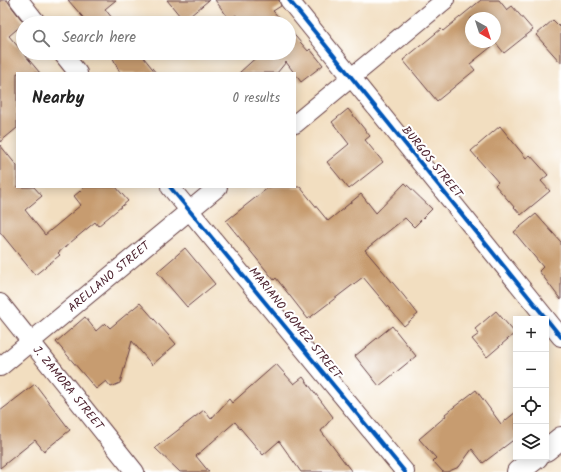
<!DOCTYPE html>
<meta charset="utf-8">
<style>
:root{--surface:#fff;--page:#f6f6f6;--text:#222;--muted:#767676;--line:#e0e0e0}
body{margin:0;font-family:Kalam,sans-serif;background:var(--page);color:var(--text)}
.controls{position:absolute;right:12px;bottom:12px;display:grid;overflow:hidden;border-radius:0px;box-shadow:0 2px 10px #0003}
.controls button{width:36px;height:36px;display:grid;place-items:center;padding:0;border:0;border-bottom:1px solid var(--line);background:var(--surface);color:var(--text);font:20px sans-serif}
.compass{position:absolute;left:465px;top:12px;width:36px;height:36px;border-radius:50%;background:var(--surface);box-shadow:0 2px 10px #0003;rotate:141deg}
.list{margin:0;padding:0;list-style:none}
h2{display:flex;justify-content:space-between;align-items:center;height:52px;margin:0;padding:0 16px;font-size:17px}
h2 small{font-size:13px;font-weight:400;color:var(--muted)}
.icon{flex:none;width:22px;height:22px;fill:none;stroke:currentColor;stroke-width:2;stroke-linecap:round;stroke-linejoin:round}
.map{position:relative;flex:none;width:561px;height:472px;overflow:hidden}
.search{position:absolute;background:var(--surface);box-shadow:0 2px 10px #0003;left:16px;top:16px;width:280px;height:44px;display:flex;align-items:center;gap:10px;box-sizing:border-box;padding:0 14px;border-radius:22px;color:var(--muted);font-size:15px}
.panel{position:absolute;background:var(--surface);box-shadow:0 2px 10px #0003;left:16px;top:72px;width:280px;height:116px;border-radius:0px}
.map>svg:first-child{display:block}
.building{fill:#c79c6f;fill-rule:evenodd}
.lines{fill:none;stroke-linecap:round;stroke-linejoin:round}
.minor-casing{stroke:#633c41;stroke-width:20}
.tertiary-casing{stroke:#633c41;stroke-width:24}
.minor{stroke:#fff;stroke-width:18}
.tertiary{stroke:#fff;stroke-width:22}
.cycleway-casing{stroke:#fff;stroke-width:6}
.cycleway{stroke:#0057b8;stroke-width:4}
.labels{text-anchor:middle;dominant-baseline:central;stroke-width:4;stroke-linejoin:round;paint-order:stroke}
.street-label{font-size:12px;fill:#4a1f2b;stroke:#fff}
</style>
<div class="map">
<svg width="561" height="472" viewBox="0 0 561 472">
<rect width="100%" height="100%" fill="#fff"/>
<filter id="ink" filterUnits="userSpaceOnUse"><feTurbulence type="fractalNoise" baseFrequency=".025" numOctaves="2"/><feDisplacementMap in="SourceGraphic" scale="8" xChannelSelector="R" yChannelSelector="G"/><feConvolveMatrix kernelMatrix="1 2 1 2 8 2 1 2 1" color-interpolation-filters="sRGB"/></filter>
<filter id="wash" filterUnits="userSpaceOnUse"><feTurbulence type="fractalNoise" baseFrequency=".012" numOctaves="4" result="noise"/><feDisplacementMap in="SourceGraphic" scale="16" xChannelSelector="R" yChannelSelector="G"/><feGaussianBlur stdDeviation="0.9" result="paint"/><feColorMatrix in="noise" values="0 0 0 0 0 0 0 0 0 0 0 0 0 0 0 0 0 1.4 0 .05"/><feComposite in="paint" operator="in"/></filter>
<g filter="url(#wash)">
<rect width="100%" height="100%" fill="#f2dec0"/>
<g id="blocks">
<path class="building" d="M0,0H7L11,6L24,23L9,36L40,73H17V128L0,142Z
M68,0H116L105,9L116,23H88Z
M167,0H209L184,21Z
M215,0H279L281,6L273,11L284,23H242L236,15L230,20Z
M481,0H499L507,10L512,6L533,30L504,53L496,43L470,64L475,70L437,101L403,60L441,29L443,31ZM471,18H495V42H471Z
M553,20L561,28V63L536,35Z
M289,29L308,51L310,49L323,65L301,82L286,62L277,73H239L261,53H289Z
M109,53H140L156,73H120L112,56Z
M348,109L370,136L365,140L383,162L349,189L327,162L349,144L332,122Z
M500,126L526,158L530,155L548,175L541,181L550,191L521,215L495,185L498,182L471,151Z
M0,145L17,166V187H34L42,196L25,210L45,235L81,205L74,196L85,187H116L128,201L98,226L95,222L58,253L60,255L35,275L0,232Z
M405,183L432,209L414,227L405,218L365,250L404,296L418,314L404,326L363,277L308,319L276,278L274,280L226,221L269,187H300L328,221L361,194L376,213Z
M536,214L561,242V300L539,271L543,267L514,232Z
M185,248L215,284L187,307L157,272Z
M140,303L176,344L152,365L132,341L120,383L111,387L106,381L96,389L56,342L85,317L96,331L105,323L110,328Z
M496,311L515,333L487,357L472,339L479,334L475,329Z
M392,326L416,356L379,386L355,356Z
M276,364L294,384L303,377L333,417L321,431L352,472H301L279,441L263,455L235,422L196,456L209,472H180L155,448L204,410L211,419L229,399L232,403Z
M35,384L70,430L44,451L35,440L0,468V411Z
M476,390L501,424L516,412V438L483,463L472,449L459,467L447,472H443L433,461L436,458L419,439L446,416L445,414Z"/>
</g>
</g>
<g filter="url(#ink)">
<use href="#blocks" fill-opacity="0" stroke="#633c41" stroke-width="1"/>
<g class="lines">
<defs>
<path id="minor" d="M19,0L37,23
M289,0L561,337
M62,53L78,73
M295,124L445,0
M170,187L405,472
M0,303L135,472
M0,367L218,187"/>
<path id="tertiary" d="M546,450L561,438
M518,472L537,457"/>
</defs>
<use href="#minor" class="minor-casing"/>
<use href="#tertiary" class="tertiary-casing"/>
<use href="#minor" class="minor"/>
<use href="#tertiary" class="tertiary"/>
<defs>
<path id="cycleway" d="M289,0L561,337
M170,187L405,472"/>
</defs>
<use href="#cycleway" class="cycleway-casing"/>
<use href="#cycleway" class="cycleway"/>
</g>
</g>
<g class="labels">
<g class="street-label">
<text transform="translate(432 162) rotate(51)">BURGOS STREET</text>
<text transform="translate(109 277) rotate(-40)">ARELLANO STREET</text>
<text transform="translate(295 323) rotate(51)">MARIANO GOMEZ STREET</text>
<text transform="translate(68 388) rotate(51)">J. ZAMORA STREET</text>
</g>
</g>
</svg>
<div class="controls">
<button>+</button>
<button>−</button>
<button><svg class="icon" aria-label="locate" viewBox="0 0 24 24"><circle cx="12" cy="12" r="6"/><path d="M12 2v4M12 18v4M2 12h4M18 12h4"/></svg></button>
<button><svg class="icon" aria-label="layers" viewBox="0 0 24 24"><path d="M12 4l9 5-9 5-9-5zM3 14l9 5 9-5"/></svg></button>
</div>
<svg class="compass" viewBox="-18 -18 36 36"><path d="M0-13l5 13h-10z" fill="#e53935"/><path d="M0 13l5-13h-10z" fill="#767676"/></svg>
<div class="search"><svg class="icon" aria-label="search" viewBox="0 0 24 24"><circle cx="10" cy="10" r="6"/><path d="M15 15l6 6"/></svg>Search here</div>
<section class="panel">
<h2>Nearby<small>0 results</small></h2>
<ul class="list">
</ul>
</section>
</div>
